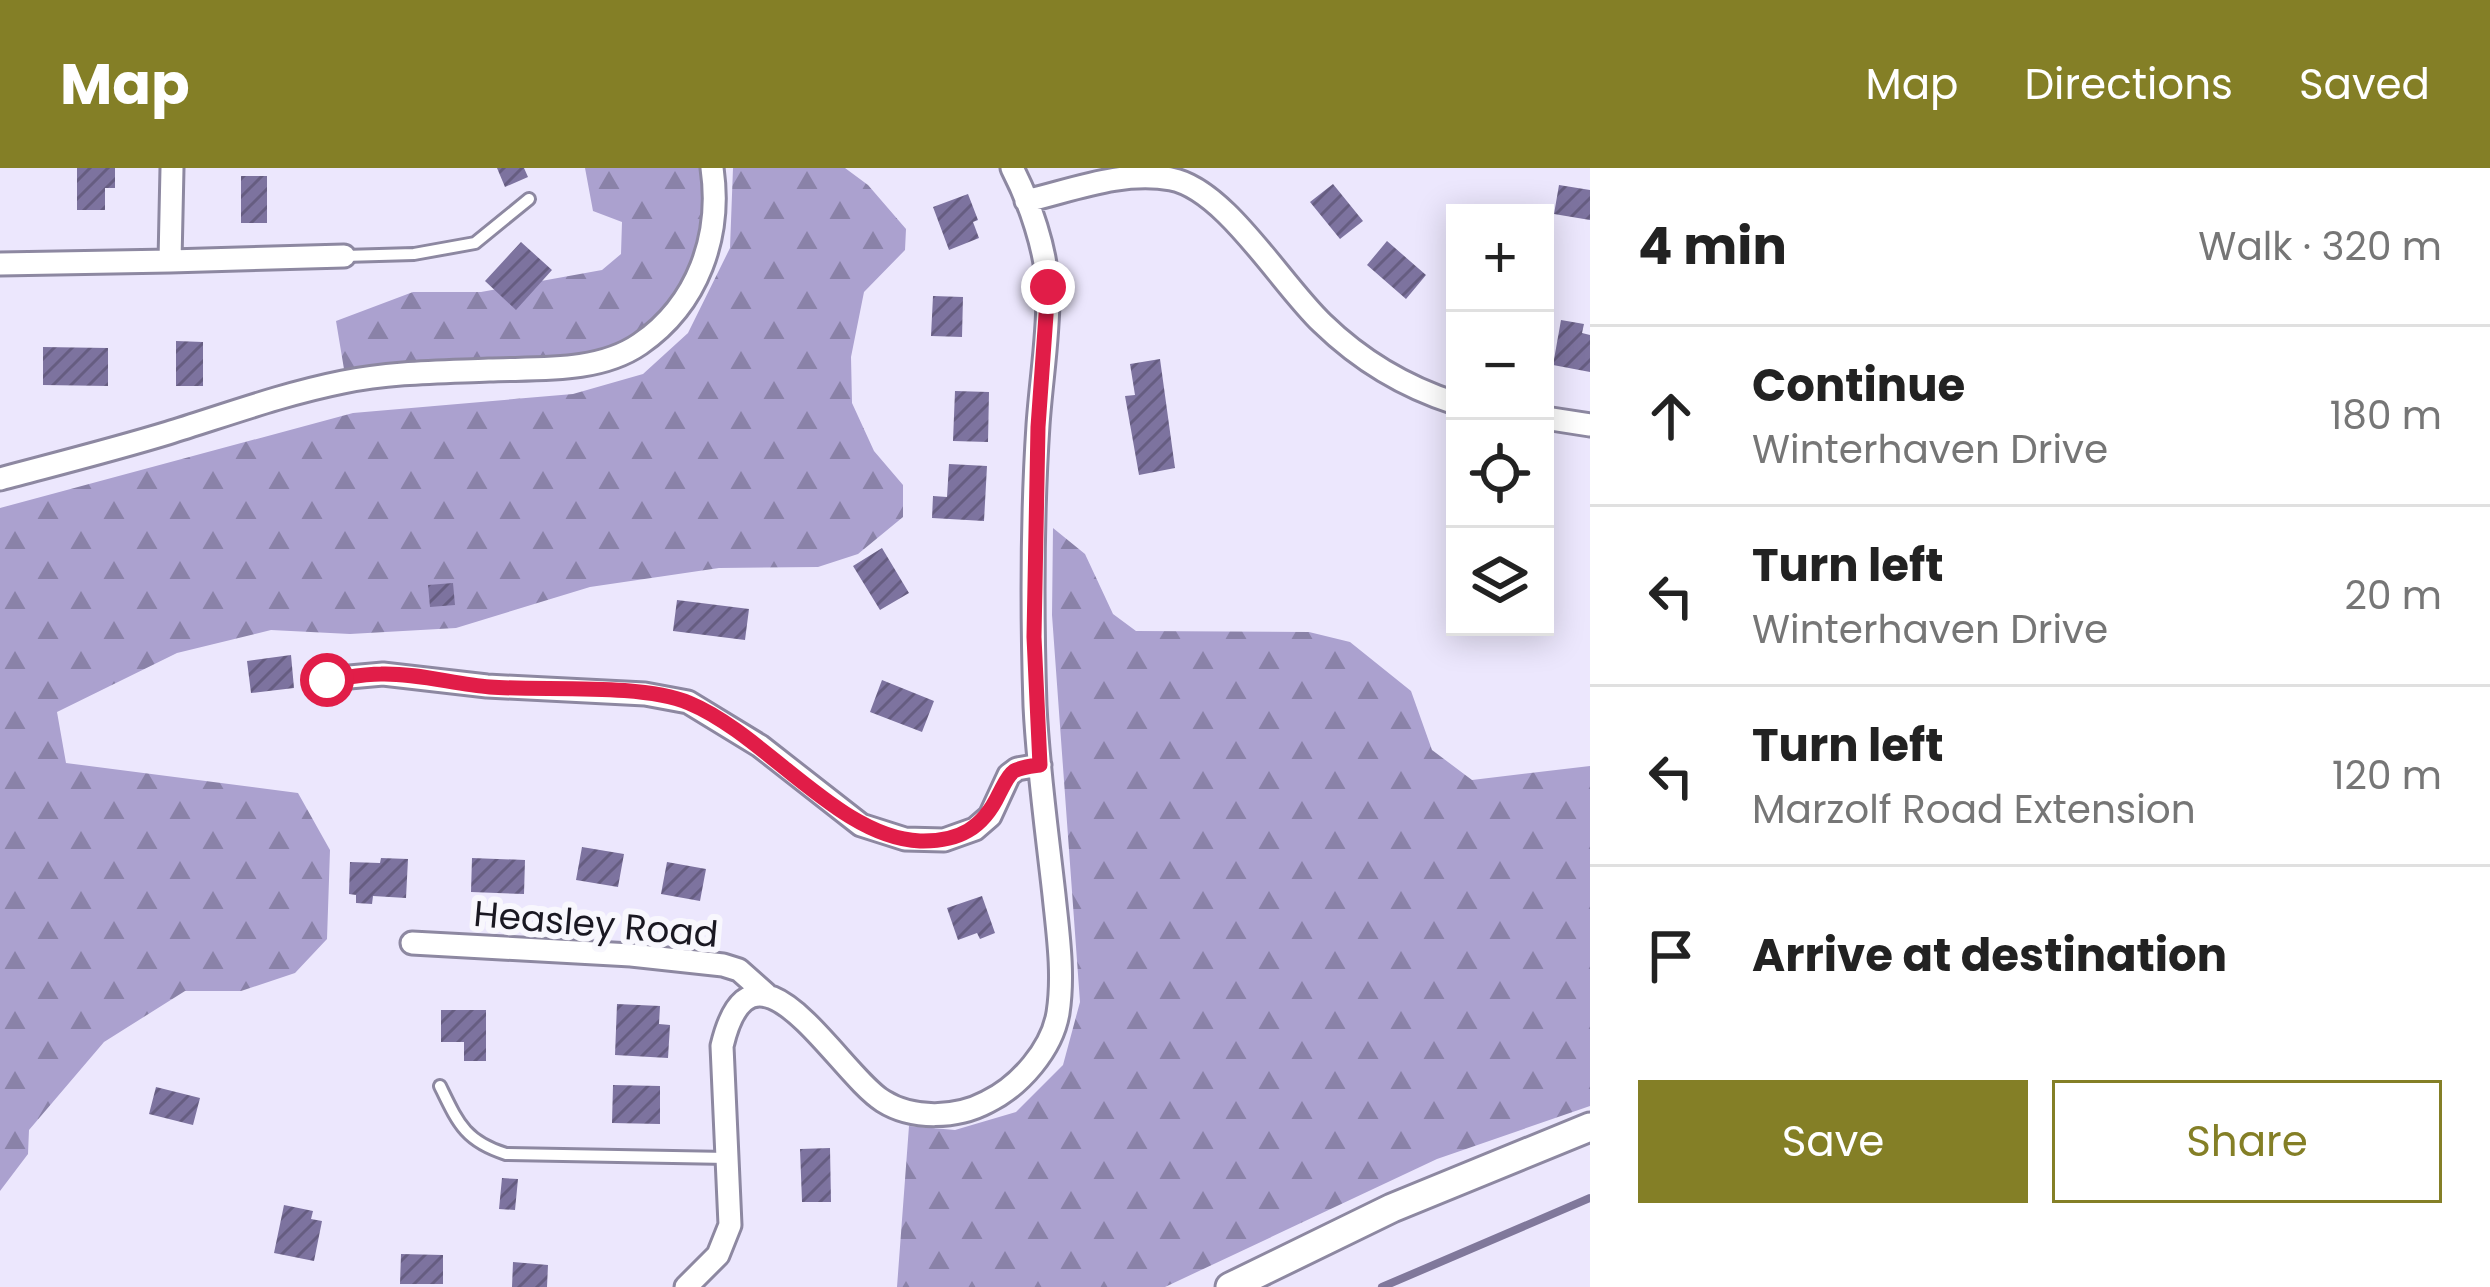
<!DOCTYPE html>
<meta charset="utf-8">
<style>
:root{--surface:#fff;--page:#f2f2f2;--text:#222;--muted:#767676;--line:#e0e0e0;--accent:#847f26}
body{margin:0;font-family:Poppins,sans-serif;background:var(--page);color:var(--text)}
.controls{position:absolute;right:36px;top:36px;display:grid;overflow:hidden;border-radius:0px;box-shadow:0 6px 30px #0003}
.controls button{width:108px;height:108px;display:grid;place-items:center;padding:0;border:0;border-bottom:3px solid var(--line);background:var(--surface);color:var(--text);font:60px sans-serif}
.stop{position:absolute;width:36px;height:36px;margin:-27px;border:9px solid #e11d48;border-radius:50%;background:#fff}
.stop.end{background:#e11d48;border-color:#fff;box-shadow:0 3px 12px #0008}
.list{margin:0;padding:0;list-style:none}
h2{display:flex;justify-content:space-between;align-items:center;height:156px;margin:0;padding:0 48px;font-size:51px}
h2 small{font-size:39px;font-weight:400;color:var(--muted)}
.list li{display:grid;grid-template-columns:78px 1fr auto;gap:36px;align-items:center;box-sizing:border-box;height:180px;padding:0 48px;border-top:3px solid var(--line)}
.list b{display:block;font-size:45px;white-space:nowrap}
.list p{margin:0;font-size:39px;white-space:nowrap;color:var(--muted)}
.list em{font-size:39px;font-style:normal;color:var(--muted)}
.actions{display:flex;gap:24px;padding:36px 48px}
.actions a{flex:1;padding:27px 0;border:3px solid var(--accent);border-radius:0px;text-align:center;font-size:42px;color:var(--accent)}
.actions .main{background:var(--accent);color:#fff}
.icon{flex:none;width:66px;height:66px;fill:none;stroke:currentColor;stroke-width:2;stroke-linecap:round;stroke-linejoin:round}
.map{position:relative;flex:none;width:1590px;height:1119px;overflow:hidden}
header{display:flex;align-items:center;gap:72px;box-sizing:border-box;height:168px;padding:0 60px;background:var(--accent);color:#fff}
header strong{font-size:57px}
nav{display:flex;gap:66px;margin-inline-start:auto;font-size:42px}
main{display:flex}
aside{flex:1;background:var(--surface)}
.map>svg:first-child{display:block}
.forest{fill:url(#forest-firs)}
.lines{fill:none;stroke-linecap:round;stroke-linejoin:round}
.stream{stroke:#80789b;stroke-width:8}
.building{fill:url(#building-hatch)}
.service-casing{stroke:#8d88a1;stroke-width:16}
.minor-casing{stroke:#8d88a1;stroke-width:27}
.tertiary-casing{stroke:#8d88a1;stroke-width:33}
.service{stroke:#fff;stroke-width:10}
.minor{stroke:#fff;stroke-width:21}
.tertiary{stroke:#fff;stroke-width:27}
.route{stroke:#e11d48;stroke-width:15}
.labels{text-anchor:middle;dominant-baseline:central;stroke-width:12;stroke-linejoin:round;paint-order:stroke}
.street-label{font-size:36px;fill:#1a1822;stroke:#f8f7fd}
</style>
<header>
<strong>Map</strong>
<nav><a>Map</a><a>Directions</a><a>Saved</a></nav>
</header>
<main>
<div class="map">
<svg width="1590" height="1119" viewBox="0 0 1590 1119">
<defs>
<pattern id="forest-firs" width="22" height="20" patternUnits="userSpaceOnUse" patternTransform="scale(3)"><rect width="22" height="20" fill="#aba1cf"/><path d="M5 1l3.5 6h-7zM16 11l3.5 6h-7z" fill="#8a82a8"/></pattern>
<pattern id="building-hatch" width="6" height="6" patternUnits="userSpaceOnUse" patternTransform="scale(3)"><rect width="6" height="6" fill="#7d739f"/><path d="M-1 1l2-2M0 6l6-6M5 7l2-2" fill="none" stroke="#665d81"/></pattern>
</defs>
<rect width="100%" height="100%" fill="#ece7fd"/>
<path class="forest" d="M585,0H712L693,118L614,189L346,213L336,153L413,124H481L602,102L621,86L622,54L593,43Z
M733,0H845L868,17L906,61L905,82L864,124L851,189L852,235L874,283L903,317V349L858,386L818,399L719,400L590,419L456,460L350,466L271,462L177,485L57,544L66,595L298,625L330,682L327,771L295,805L241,823H185L104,874L29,962L28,986L0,1023V340L353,245L573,226L643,206L688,165L730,80Z
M1053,360L1085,386L1113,446L1136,463L1309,464L1350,474L1411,523L1432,582L1472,612L1590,598V938L1437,991L1165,1119H897L909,958L955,962L1016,944L1063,897L1080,834L1052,447Z"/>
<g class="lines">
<path class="stream" d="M1382,1119L1590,1030"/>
</g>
<path class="building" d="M77,0H115V20H105V42H77Z
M497,0H524L528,9L505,19Z
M241,8H267V55H241Z
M1333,16L1363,53L1340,71L1310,34Z
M1559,17L1590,22V52L1554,46Z
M968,26L978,52L973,54L979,70L949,82L933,39Z
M1387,73L1426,107L1406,131L1367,97Z
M521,74L552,102L516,142L485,113Z
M933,128L963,129L962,169L931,168Z
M1561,152L1584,156L1582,165L1590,167V204L1553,197Z
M176,173L203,174V218H176Z
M43,179L108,180V218L43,217Z
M1160,191L1175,300L1139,307L1125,228L1135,227L1130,196Z
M955,223L989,224L988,274L953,273Z
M949,296L987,298L984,353L932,350L933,328L947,329Z
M882,380L909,425L880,442L853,398Z
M453,415L455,437L430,439L428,417Z
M677,432L749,441L745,472L673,463Z
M291,487L294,520L251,525L247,493Z
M882,512L934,533L922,564L870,544Z
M582,679L624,686L618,719L576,712Z
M381,690L408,691L406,730L373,728L372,736L356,735V727L349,726L350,694L380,695Z
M472,690L525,692L524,726L471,724Z
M667,694L706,701L700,733L661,726Z
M982,728L995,765L980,771L977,765L958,772L947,740Z
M617,836L660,838L659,856L670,857L668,890L615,887Z
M441,842H486V893H464V874H441Z
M613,917L660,918V956L612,955Z
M156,919L200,930L193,957L149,946Z
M830,980L831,1034H802L800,981Z
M502,1010L518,1011L515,1042L499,1041Z
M284,1037L313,1043L311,1051L322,1053L314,1093L274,1085Z
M401,1086L443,1087V1116H400Z
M513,1094L548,1097L547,1119H512Z"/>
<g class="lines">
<defs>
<path id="service" d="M344,88L414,86L475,75L529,31
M440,918C458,955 465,973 506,986L728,990"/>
<path id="minor" d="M1026,33C1073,22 1122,2 1171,11C1225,21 1280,115 1322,155C1360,192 1405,219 1455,235
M170,93L344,88
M0,96L170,93L172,0
M1545,250L1590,257
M0,311C56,296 112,282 168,265C226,247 283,226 343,214C391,204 441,204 489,202C538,200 598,205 640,176C698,136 722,68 712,0
M327,511L383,506L487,518L645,526L688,534L760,578L861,657L905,671L944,672L975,661L990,648L1009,607L1017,601L1040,597
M412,775L631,787L723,797L739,802L766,826
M686,1119L718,1087L730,1057L722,878C753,748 837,904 883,933C913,952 957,950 987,934C1020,918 1052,881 1058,845C1064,806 1058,766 1054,727C1047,664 1038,601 1035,538C1032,445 1032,349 1038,257C1041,212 1049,166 1048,121C1046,81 1030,35 1012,0"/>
<path id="tertiary" d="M1230,1119L1392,1040L1590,959"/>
</defs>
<use href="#service" class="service-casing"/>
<use href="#minor" class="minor-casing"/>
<use href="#tertiary" class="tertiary-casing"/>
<use href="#service" class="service"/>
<use href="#minor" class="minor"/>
<use href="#tertiary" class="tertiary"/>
</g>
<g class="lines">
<path class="route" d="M327,512C345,510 363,506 381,506C417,505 454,516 490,519C545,523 640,515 689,535C766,567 839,670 920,673C959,674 983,660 999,626C1003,619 1007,608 1014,603C1021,599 1032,598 1040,597L1034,469L1038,259L1048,119"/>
</g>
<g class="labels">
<g class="street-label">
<text transform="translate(596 756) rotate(5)">Heasley Road</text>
</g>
</g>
</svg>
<div class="controls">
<button>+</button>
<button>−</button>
<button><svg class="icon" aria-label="locate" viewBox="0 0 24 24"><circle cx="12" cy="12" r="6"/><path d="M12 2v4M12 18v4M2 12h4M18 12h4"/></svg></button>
<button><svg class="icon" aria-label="layers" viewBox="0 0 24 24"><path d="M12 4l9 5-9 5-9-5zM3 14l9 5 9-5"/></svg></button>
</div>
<div class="stop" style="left:327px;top:512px"></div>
<div class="stop end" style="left:1048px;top:119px"></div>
</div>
<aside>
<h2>4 min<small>Walk · 320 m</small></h2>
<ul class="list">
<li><svg class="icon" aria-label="ahead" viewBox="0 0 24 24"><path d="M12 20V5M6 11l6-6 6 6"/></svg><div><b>Continue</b><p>Winterhaven Drive</p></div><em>180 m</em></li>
<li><svg class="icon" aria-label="left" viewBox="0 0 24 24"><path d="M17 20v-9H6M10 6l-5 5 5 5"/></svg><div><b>Turn left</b><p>Winterhaven Drive</p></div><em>20 m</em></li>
<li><svg class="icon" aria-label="left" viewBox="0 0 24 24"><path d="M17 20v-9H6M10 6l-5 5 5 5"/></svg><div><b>Turn left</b><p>Marzolf Road Extension</p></div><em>120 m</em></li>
<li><svg class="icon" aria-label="arrive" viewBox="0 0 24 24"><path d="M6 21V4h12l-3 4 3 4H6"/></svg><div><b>Arrive at destination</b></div></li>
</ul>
<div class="actions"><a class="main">Save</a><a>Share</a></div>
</aside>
</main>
